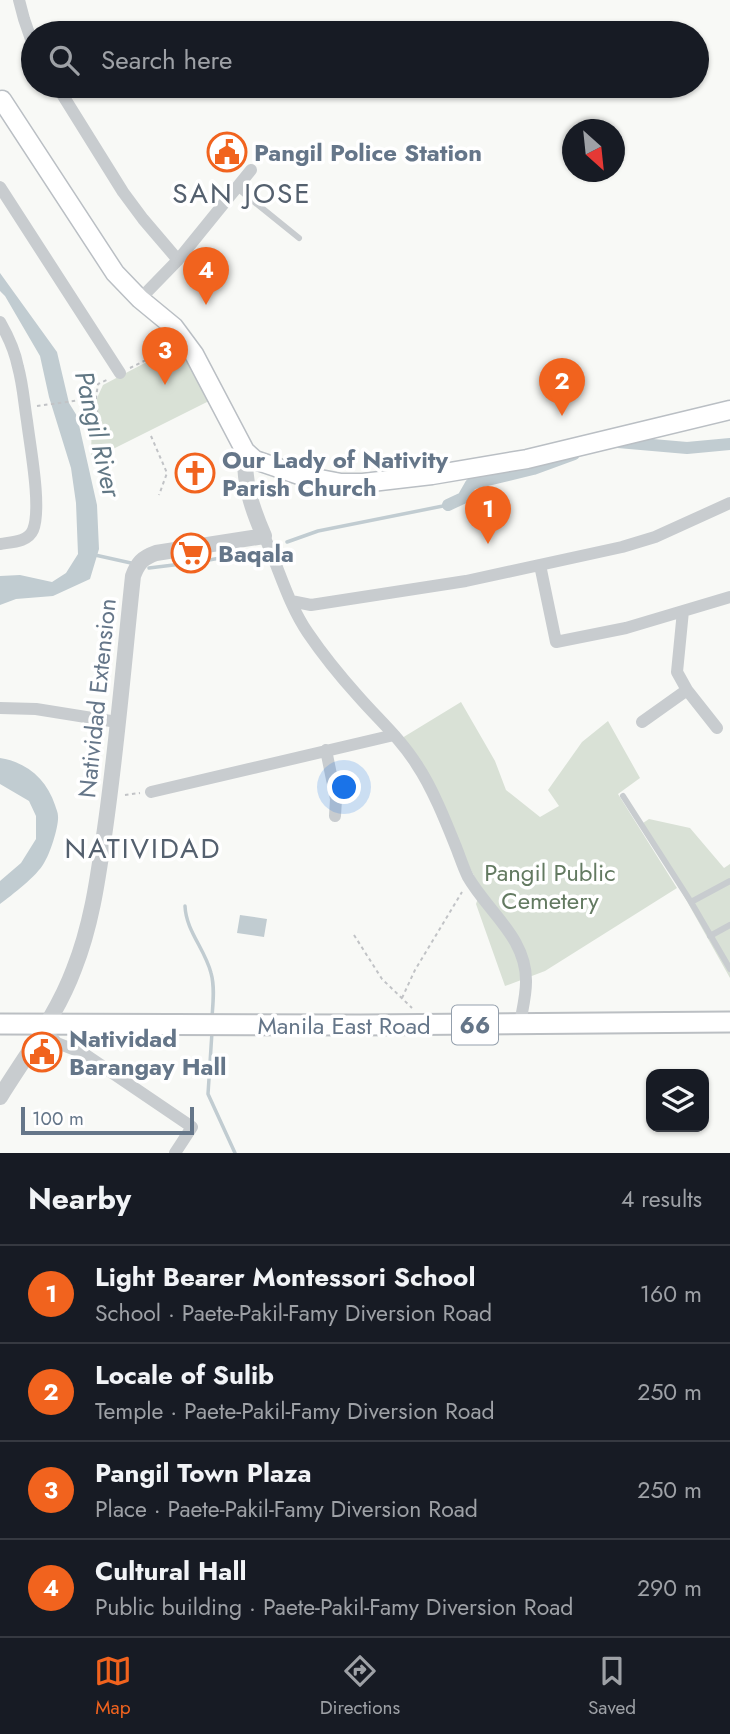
<!DOCTYPE html>
<meta charset="utf-8">
<style>
:root{--surface:#171b24;--page:#20242c;--text:#f1f3f6;--muted:#9ea1a6;--line:#363941;--accent:#f1631e}
body{margin:0;font-family:Jost,sans-serif;background:var(--page);color:var(--text)}
.controls{position:absolute;right:21px;bottom:21px;display:grid;overflow:hidden;border-radius:14px;box-shadow:0 2px 5px #0004}
.controls button{width:63px;height:63px;display:grid;place-items:center;padding:0;border:0;border-bottom:2px solid var(--line);background:var(--surface);color:var(--text);font:35px sans-serif}
.compass{position:absolute;left:562px;top:119px;width:63px;height:63px;border-radius:50%;background:var(--surface);box-shadow:0 2px 5px #0004;rotate:153deg}
.scale{position:absolute;left:21px;bottom:18px;width:173px;box-sizing:border-box;padding-left:7px;border:4px solid #657689;border-top:0;font-size:19px;line-height:24px;white-space:nowrap;color:#657689;-webkit-text-stroke:5px #fff;paint-order:stroke}
.you{position:absolute;left:345px;top:788px;width:24px;height:24px;margin:-18px;border:5px solid #fff;border-radius:50%;background:#1a73e8;box-shadow:0 0 0 10px #1a73e833}
.badge{display:grid;place-items:center;width:46px;height:46px;border-radius:50%;background:var(--accent);color:#fff;font-size:23px;font-weight:700}
.pin{position:absolute;translate:-50% -58px;filter:drop-shadow(0 2px 4px #0008)}
.pin::after{content:'';position:absolute;top:37px;width:24px;height:21px;background:inherit;clip-path:polygon(0 0,100% 0,50% 100%)}
.list{margin:0;padding:0;list-style:none}
h2{display:flex;justify-content:space-between;align-items:center;height:91px;margin:0;padding:0 28px;font-size:30px}
h2 small{font-size:23px;font-weight:400;color:var(--muted)}
.list li{display:grid;grid-template-columns:46px 1fr auto;gap:21px;align-items:center;box-sizing:border-box;height:98px;padding:0 28px;border-top:2px solid var(--line)}
.list b{display:block;font-size:26px;white-space:nowrap}
.list p{margin:0;font-size:23px;white-space:nowrap;color:var(--muted)}
.list em{font-size:23px;font-style:normal;color:var(--muted)}
.icon{flex:none;width:38px;height:38px;fill:none;stroke:currentColor;stroke-width:2;stroke-linecap:round;stroke-linejoin:round}
.map{position:relative;flex:none;width:730px;height:1153px;overflow:hidden}
.search{position:absolute;background:var(--surface);box-shadow:0 2px 5px #0004;left:21px;right:21px;top:21px;height:77px;display:flex;align-items:center;gap:18px;box-sizing:border-box;padding:0 24px;border-radius:38px;color:var(--muted);font-size:26px}
.sheet{height:483px;background:var(--surface)}
nav{display:flex;justify-content:space-around;align-items:center;box-sizing:border-box;height:98px;border-top:2px solid var(--line);background:var(--surface);font-size:19px;color:var(--muted)}
nav a{display:grid;justify-items:center;gap:4px}
nav .on{color:var(--accent)}
.map>svg:first-child{display:block}
.green{fill:#d9e1d6}
.water{fill:#c1ccd1}
.lines{fill:none;stroke-linecap:round;stroke-linejoin:round}
.stream{stroke:#c1ccd1;stroke-width:3.5}
.canal{stroke:#c1ccd1;stroke-width:12}
.secondary-casing{stroke:#babfc4;stroke-width:21}
.primary-casing{stroke:#bbbfc3;stroke-width:23}
.path{stroke:#c1c3c6;stroke-width:2;stroke-dasharray:3.5 3.5;stroke-linecap:butt}
.service{stroke:#c8cccf;stroke-width:6}
.minor{stroke:#c8cccf;stroke-width:12}
.tertiary{stroke:#c8cccf;stroke-width:16}
.secondary{stroke:#fff;stroke-width:18}
.primary{stroke:#fff;stroke-width:19}
.labels{text-anchor:middle;dominant-baseline:central;stroke-width:7;stroke-linejoin:round;paint-order:stroke}
.shield{fill:#fff;stroke:#939fac;stroke-width:2}
.shield-label{font-size:23px;font-weight:bold;fill:#657689}
.poi-label{font-size:24px;font-weight:bold;fill:#657689;stroke:#fff;text-anchor:start}
.street-label{font-size:24px;fill:#657689;stroke:#fff}
.park-label{font-size:24px;fill:#637a61;stroke:#fff}
.water-label{font-size:26px;font-style:italic;fill:#617784;stroke:#fff}
.quarter-label{font-size:28px;letter-spacing:2px;fill:#54606e;stroke:#fff}
</style>
<div class="map">
<svg width="730" height="1153" viewBox="0 0 730 1153">
<rect width="100%" height="100%" fill="#f8f9f6"/>
<path class="green" d="M179,345L211,400L91,460L92,409L103,385Z
M461,702L495,761L506,790L540,817L559,806L548,790L582,742L608,721L640,778L618,794L677,888L545,971L505,986L476,904L481,889L402,738Z
M649,819L690,828L724,868L730,864V978L643,823Z"/>
<path class="water" d="M0,273L57,352L69,403L77,416L97,505L99,549L90,579L53,596L16,599L0,605V576L20,575L52,582L66,573L78,554L76,503L71,468L49,397L40,356L5,296L0,291Z
M0,758C27,762 47,780 55,805C56,809 58,812 58,816C59,826 50,854 44,863C37,876 12,895 0,904V881L21,863L36,839V816L29,801L0,784Z
M240,915L267,919L264,937L237,933Z"/>
<g class="lines">
<path class="stream" d="M287,542L318,531L448,505
M95,555L131,563
M149,568L198,562L259,551
M185,906C186,931 205,949 211,973C215,987 213,1003 212,1017
M212,1032L208,1094L235,1153"/>
<path class="canal" d="M618,442L687,448L730,444
M448,505L463,498L471,484L533,469L574,454"/>
<defs>
<path id="secondary" d="M0,101L2,100L115,273L140,299L174,327L194,354L245,451L255,460L299,475L341,483H363L432,475L527,459L730,410"/>
<path id="primary" d="M0,1024L360,1025L730,1022"/>
</defs>
<use href="#secondary" class="secondary-casing"/>
<use href="#primary" class="primary-casing"/>
<path class="path" d="M130,368L172,347
M37,406L96,398
M99,434L96,398L98,384L109,379
M151,436L167,473L159,495
M125,795L140,793
M354,935L382,979L412,1008
M402,998L415,970L462,892"/>
<path class="service" d="M237,188L299,238
M623,796L691,902L730,969
M691,902L730,881
M710,936L730,925"/>
<path class="minor" d="M19,0L24,19L33,45
M57,86L123,192L143,219L178,260
M0,187L120,373
M140,299L178,260L251,170
M0,322C8,336 15,351 18,367C23,385 24,403 27,421C30,446 42,508 33,530C28,542 12,542 0,544
M264,536C279,568 288,604 308,633C323,655 340,676 358,696C378,719 401,739 417,765C432,787 446,822 456,847C460,857 463,867 468,877C488,912 527,938 526,982C526,996 522,1011 520,1024
M540,565L556,642L626,628L730,597
M291,601L311,605L466,581L622,547L655,537L730,503
M683,611L677,672L687,690L717,728
M0,708L36,709L117,722
M642,722L687,690
M326,750L336,799L335,816
M151,792L394,735
M48,1024V1034L57,1043L83,1053L192,1127L175,1153"/>
<path class="tertiary" d="M0,1097C26,1055 57,1015 74,969C92,924 98,877 105,829C117,745 124,660 133,576C138,563 142,558 156,553L264,536C251,506 244,484 245,451"/>
<use href="#secondary" class="secondary"/>
<use href="#primary" class="primary"/>
</g>
<defs>
<symbol id="civic-ring" viewBox="-11 -11 22 22"><circle r="9.5" fill="#fff" stroke="#f1631e" stroke-width="1.5"/><path d="M-.6-6.5H3V-4.5H.6V-3L4-1V1h2V6H-6V1h2V-1L-.6-3ZM-1.2 2.5V6h2.4V2.5Z" fill="#f1631e"/></symbol>
<symbol id="church-ring" viewBox="-11 -11 22 22"><circle r="9.5" fill="#fff" stroke="#f1631e" stroke-width="1.5"/><path d="M-1.2-6h2.4v3.5h3.3v2.4h-3.3V6h-2.4V-.1h-3.3v-2.4h3.3Z" fill="#f1631e"/></symbol>
<symbol id="supermarket-ring" viewBox="-11 -11 22 22"><circle r="9.5" fill="#fff" stroke="#f1631e" stroke-width="1.5"/><path d="M-6-5.5h2.5l.6 2H6L4.5 2H-2.5L-4.4-4H-6ZM-1.5 3.2a1.3 1.3 0 1 0 .1 0ZM3 3.2a1.3 1.3 0 1 0 .1 0Z" fill="#f1631e"/></symbol>
</defs>
<g fill-rule="evenodd">
<use href="#civic-ring" x="205" y="130" width="44" height="44"/>
<use href="#church-ring" x="173" y="451" width="44" height="44"/>
<use href="#supermarket-ring" x="169" y="531" width="44" height="44"/>
<use href="#civic-ring" x="20" y="1030" width="44" height="44"/>
</g>
<g class="labels">
<rect class="shield" x="452" y="1005.5" width="46" height="39" rx="5"/>
<g class="shield-label">
<text x="475" y="1025">66</text>
</g>
<g class="poi-label">
<text x="254" y="152">Pangil Police Station</text>
<text x="222" y="459">Our Lady of Nativity<tspan x="222" dy="28">Parish Church</tspan></text>
<text x="218" y="553">Baqala</text>
<text x="69" y="1038">Natividad<tspan x="69" dy="28">Barangay Hall</tspan></text>
</g>
<g class="street-label">
<text transform="translate(97 698) rotate(-84)">Natividad Extension</text>
<text x="344" y="1025">Manila East Road</text>
</g>
<g class="park-label">
<text x="550" y="872">Pangil Public<tspan x="550" dy="28">Cemetery</tspan></text>
</g>
<g class="water-label">
<text transform="translate(98 434) rotate(77)">Pangil River</text>
</g>
<g class="quarter-label">
<text x="242" y="193">SAN JOSE</text>
<text x="143" y="848">NATIVIDAD</text>
</g>
</g>
</svg>
<div class="controls">
<button><svg class="icon" aria-label="layers" viewBox="0 0 24 24"><path d="M12 4l9 5-9 5-9-5zM3 14l9 5 9-5"/></svg></button>
</div>
<svg class="compass" viewBox="-18 -18 36 36"><path d="M0-13l5 13h-10z" fill="#e53935"/><path d="M0 13l5-13h-10z" fill="#9ea1a6"/></svg>
<div class="scale">100 m</div>
<div class="you"></div>
<div class="pin badge" style="left:488px;top:544px">1</div>
<div class="pin badge" style="left:562px;top:416px">2</div>
<div class="pin badge" style="left:165px;top:385px">3</div>
<div class="pin badge" style="left:206px;top:305px">4</div>
<div class="search"><svg class="icon" aria-label="search" viewBox="0 0 24 24"><circle cx="10" cy="10" r="6"/><path d="M15 15l6 6"/></svg>Search here</div>
</div>
<section class="sheet">
<h2>Nearby<small>4 results</small></h2>
<ul class="list">
<li><span class="badge">1</span><div><b>Light Bearer Montessori School</b><p>School · Paete-Pakil-Famy Diversion Road</p></div><em>160 m</em></li>
<li><span class="badge">2</span><div><b>Locale of Sulib</b><p>Temple · Paete-Pakil-Famy Diversion Road</p></div><em>250 m</em></li>
<li><span class="badge">3</span><div><b>Pangil Town Plaza</b><p>Place · Paete-Pakil-Famy Diversion Road</p></div><em>250 m</em></li>
<li><span class="badge">4</span><div><b>Cultural Hall</b><p>Public building · Paete-Pakil-Famy Diversion Road</p></div><em>290 m</em></li>
</ul>
</section>
<nav>
<a class="on"><svg class="icon" aria-label="map" viewBox="0 0 24 24"><path d="M3 6l6-2 6 2 6-2v14l-6 2-6-2-6 2zM9 4v14M15 6v14"/></svg>Map</a>
<a><svg class="icon" aria-label="directions" viewBox="0 0 24 24"><path d="M12 3l9 9-9 9-9-9zM9 14v-3h6M13 9l2 2-2 2"/></svg>Directions</a>
<a><svg class="icon" aria-label="saved" viewBox="0 0 24 24"><path d="M7 4h10v16l-5-4-5 4z"/></svg>Saved</a>
</nav>
